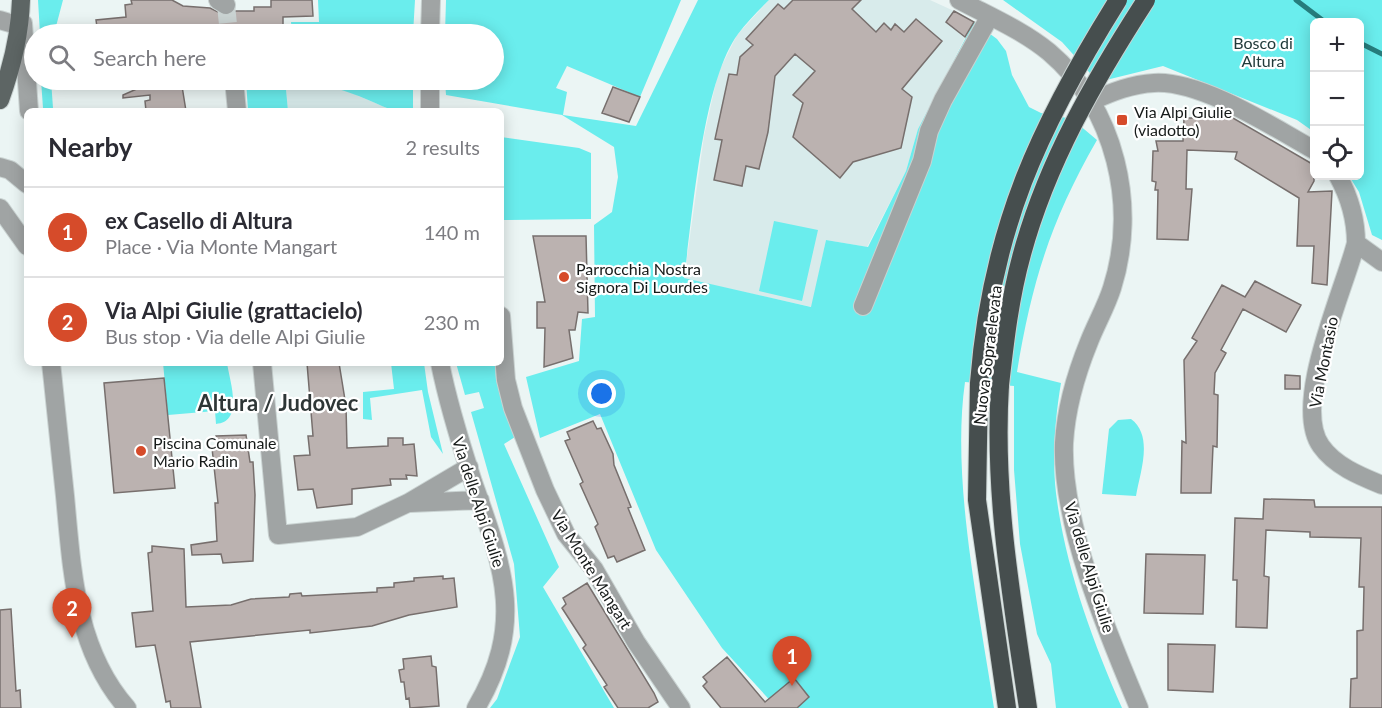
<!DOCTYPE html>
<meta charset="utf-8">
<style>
:root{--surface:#fff;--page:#f7f7f7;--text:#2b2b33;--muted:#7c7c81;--line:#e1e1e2;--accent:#d64b2a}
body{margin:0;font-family:Lato,sans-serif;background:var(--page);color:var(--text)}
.controls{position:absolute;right:18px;top:18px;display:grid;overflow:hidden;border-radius:9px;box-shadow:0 3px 15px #0003}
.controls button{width:54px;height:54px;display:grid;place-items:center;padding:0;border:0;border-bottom:2px solid var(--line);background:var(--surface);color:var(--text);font:30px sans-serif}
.you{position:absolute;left:602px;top:394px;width:21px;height:21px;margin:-15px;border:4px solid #fff;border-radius:50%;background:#1a73e8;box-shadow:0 0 0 9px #1a73e833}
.badge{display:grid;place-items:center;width:39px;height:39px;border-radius:50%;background:var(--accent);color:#fff;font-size:20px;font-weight:700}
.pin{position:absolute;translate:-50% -50px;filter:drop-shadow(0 2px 3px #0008)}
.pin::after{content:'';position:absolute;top:32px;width:21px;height:18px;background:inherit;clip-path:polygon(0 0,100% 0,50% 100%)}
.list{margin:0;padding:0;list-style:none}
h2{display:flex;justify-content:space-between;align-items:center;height:78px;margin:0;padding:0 24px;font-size:26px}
h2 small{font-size:20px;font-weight:400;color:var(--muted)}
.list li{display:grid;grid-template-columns:39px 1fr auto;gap:18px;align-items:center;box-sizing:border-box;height:90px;padding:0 24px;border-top:2px solid var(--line)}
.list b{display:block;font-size:22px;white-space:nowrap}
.list p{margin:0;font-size:20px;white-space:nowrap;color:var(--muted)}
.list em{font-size:20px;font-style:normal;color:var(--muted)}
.icon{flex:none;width:33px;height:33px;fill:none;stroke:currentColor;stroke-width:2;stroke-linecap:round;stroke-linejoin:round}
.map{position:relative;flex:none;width:1382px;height:708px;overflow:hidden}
.search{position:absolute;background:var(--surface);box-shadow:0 3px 15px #0003;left:24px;top:24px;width:480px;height:66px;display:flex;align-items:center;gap:15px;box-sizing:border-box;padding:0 21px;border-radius:33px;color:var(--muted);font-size:22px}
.panel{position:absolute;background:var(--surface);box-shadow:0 3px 15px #0003;left:24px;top:108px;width:480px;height:258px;border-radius:9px}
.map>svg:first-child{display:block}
.built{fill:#d8ebeb}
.green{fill:#6aeded}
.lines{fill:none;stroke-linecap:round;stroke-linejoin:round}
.stream{stroke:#267d7d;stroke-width:5}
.building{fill:#bbb2b0;stroke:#776f6d;stroke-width:1.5}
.minor-tunnel{stroke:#cbd4d3;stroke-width:18;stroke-dasharray:18 9;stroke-linecap:butt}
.minor-casing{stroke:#c9d2d1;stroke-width:20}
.major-casing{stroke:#c9d2d1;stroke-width:20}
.highway-casing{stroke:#c9d2d1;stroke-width:20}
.minor{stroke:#a0a4a4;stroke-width:18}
.major{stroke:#5d6564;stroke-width:18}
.highway{stroke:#464e4e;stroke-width:18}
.highway-bridge-casing{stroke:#c9d2d1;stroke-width:20;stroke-linecap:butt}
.highway-bridge{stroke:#464e4e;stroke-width:18}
.poi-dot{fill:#d64b2a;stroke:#fff;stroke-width:2}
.labels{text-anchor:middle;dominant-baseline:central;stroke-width:4.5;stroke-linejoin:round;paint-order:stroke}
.park-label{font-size:16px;fill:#213a3a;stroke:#fff}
.poi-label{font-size:16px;fill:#161a19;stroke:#fff;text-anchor:start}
.street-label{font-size:16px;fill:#161a19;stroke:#fff}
.district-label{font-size:22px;font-weight:bold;fill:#2e3636;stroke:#fff}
</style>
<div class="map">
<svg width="1382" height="708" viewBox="0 0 1382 708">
<rect width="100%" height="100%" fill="#ebf5f4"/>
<path class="built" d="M769,0H930L954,11L946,22L965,38L918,129L906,171L867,247L826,240L812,307L684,279L704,136L718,73L737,35Z
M300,83L347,91L387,108L388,111H288L286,88Z"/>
<path class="green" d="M38,0H63L54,34H40Z
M318,0H415L413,34H292L291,22H319Z
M446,0H681L640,97L567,66L556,88L567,92L563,115L636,126L698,0H769C758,11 747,22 738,34C702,83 693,215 684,278L811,307L826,240L868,247L906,171L918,129L974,22L997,39L1006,51L1012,75L1029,107L1041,113L1072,119L1097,140C1051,220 1032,281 1017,372L1061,383C1055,418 1052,458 1056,493C1065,566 1092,640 1122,708H1056L1051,664L1037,634L1020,544L1014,470V386L965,382C951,480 979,608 994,708H777L722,648L656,550L600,414L540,438L526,377L579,361L582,319L595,317L594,225L612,212L618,177L614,147L562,115L446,95L445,80H494V34H445Z
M1003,0H1382V240L1372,235L1359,192L1349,176H1360V22H1314V132L1297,120L1163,66L1098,82L1062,42Z
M41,80H51L53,108H43Z
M246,80H413V111H388L387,108C357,95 318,76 286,89L288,111H248Z
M501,137L579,148L591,153V219L501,220Z
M774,221L818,230L802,301L759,291Z
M163,363H227C230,382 244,422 216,424L215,411L168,415Z
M391,363H424L428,392L443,454L431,437L422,390L370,398L372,420L363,419V392L394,389Z
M456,363H495L496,380L515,437L504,444L559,567L543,587L614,708H490L497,699L520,637L514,564L471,412L484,408L479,392L465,395Z
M1131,419C1154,436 1140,472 1136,496L1102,494L1109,429L1118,420Z"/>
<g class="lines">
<path class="stream" d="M1296,0L1325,22
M1360,43L1382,54"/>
</g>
<path class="building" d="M131,0H172L183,6L210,8L226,16L236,11H254V7H271V0H312L313,16L283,17V34H98L96,20L126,17L125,5L132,4Z
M793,0H861L852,9L876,32L884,23L891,30L895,24L904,32L916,19L942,41L902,89L912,97L901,148L853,162L840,178L793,137L803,103L793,95L815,71L795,54L775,76L768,132L759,169L746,166L742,186L714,180L722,140L715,139L729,74L737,75L740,57L753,45L746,39L778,4L784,9Z
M954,11L974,22L965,37L946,22Z
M157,80H181L186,111H146L145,101L150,100V95L123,98V95Z
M613,87L640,97L629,122L602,113Z
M1184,118H1233L1314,165V181L1308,192L1332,191L1327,285L1312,283L1314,246H1297L1299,198L1235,159L1237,152L1187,150L1186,189H1192L1188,240L1157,239L1158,190H1155L1156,182L1152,181L1153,151H1158L1156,141H1183Z
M533,236H586L588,313L578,312L575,330H569L573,358L544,367L545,328H537V302H545Z
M1255,281L1301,305L1286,332L1243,309L1221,350L1226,353L1215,373L1214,394L1218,395L1217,447L1213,446L1211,493H1181L1182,441L1186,443L1184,360L1197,341L1192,338L1222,285L1245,297Z
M307,363H339L346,406L347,448L388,446V438H403V445L414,444L417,476L406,475L407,479H390L391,485L352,489V504L317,508L313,489L298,490L294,456L310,455L308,436H313Z
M1285,375L1300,376V389H1285Z
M164,378L175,488L114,493L104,383Z
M593,421L597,429L601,428L613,454L614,465L631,507L628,508L645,550L617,562L614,556L608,558L595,527L598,524L580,484L583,482L565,441L570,439L567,432Z
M246,435L250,462H253L255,495L253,561L223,563L221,554L192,555L191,545L217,541L215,503H218L212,448H217L216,436Z
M1264,499L1314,500L1315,507H1382V708H1350L1351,679L1357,678V631L1363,630L1364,587H1359L1361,538L1310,537V532L1266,530L1264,576L1269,577L1267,628L1236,627L1237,580H1233L1235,518L1263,519Z
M152,546L184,549L186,607L231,605L251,599L289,597L290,594L301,593L302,596L377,592V588L394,587V583L414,581V578L443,576V579L454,578L457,607L409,615L372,626L310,633V630L190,642L201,708H171L170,701L166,702L155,645L136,647L132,613L153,611L148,553L152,552Z
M1146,554L1205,555L1203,614L1144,613Z
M587,583L654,693L658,702L648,708H618L604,687L607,685L583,648L586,645L562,608L566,604L563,598Z
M11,609L16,691L20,690L21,708H0V610Z
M1168,644L1215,645L1213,692L1168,690Z
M431,656L432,666L436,667L439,706L410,708L409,698L406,699L404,682H401L399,670L404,669L403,659Z
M727,657L765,702L794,678L809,697L797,708H721L703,686L707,682L703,677Z"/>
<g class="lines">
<path class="minor-tunnel" d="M226,5L229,34"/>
<defs>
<path id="minor" d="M218,0L226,5
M959,0C989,16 1022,30 1049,52C1116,109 1138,206 1112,288C1106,307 1096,324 1089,342C1076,374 1066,409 1064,443C1061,524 1108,634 1139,708
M0,20L20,26
M23,23L29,111
M430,34L431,0
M234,80L237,111
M430,80V111
M1092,101C1112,92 1132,84 1154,83C1201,80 1273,127 1314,150
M0,167L10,170L27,184
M1338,176C1350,198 1356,218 1356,243
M0,208L27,246
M1382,262L1356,243C1345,288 1291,404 1321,446C1335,466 1360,476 1382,485
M863,306L922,161L929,131L943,100L990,16
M501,316L506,380L513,408L545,490L566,534L594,569L636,642L681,708
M51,363C56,407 60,451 65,496C72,570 75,649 127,708
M262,363L278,535L357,527L408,503L469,467
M440,363C448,404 460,442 473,482C503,567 526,623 476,708
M410,503L480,500"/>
<path id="major" d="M0,100C12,67 20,35 21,0"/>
<path id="highway" d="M979,383L977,500L1007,708
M1000,385C993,494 1012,600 1028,708"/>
</defs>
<use href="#minor" class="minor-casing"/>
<use href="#major" class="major-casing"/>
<use href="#highway" class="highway-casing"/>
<use href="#minor" class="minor"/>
<use href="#major" class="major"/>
<use href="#highway" class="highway"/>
<defs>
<path id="highway-bridge" d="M979,383C991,230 1038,128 1118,0
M1000,385C1005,341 1010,297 1022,254C1047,162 1095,79 1146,0"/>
</defs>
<use href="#highway-bridge" class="highway-bridge-casing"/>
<use href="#highway-bridge" class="highway-bridge"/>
</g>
<g class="poi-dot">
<rect x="1116" y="114" width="12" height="12" rx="3"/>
<circle cx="564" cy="277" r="6"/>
<circle cx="141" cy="451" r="6"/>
</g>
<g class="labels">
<g class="park-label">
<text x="1263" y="42">Bosco di<tspan x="1263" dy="18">Altura</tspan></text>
</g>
<g class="poi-label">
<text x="1134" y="111">Via Alpi Giulie<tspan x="1134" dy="18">(viadotto)</tspan></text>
<text x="576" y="268">Parrocchia Nostra<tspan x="576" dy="18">Signora Di Lourdes</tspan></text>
<text x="153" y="442">Piscina Comunale<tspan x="153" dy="18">Mario Radin</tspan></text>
</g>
<g class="street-label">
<text transform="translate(987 355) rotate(-83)">Nuova Sopraelevata</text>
<text transform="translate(1323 362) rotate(-79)">Via Montasio</text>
<text transform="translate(479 502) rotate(72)">Via delle Alpi Giulie</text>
<text transform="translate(1090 567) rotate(73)">Via delle Alpi Giulie</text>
<text transform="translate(592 569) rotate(58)">Via Monte Mangart</text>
</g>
<g class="district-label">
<text x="278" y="402">Altura / Judovec</text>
</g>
</g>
</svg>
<div class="controls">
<button>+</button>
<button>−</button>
<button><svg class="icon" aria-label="locate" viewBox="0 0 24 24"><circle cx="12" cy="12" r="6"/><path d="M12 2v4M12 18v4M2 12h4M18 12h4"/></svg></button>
</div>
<div class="you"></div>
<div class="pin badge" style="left:792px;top:686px">1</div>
<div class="pin badge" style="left:72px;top:638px">2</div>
<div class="search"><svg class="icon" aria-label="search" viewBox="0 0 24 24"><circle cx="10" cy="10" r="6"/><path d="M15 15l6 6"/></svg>Search here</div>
<section class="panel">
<h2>Nearby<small>2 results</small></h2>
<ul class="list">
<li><span class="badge">1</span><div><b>ex Casello di Altura</b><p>Place · Via Monte Mangart</p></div><em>140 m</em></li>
<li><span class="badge">2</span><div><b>Via Alpi Giulie (grattacielo)</b><p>Bus stop · Via delle Alpi Giulie</p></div><em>230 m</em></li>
</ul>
</section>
</div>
